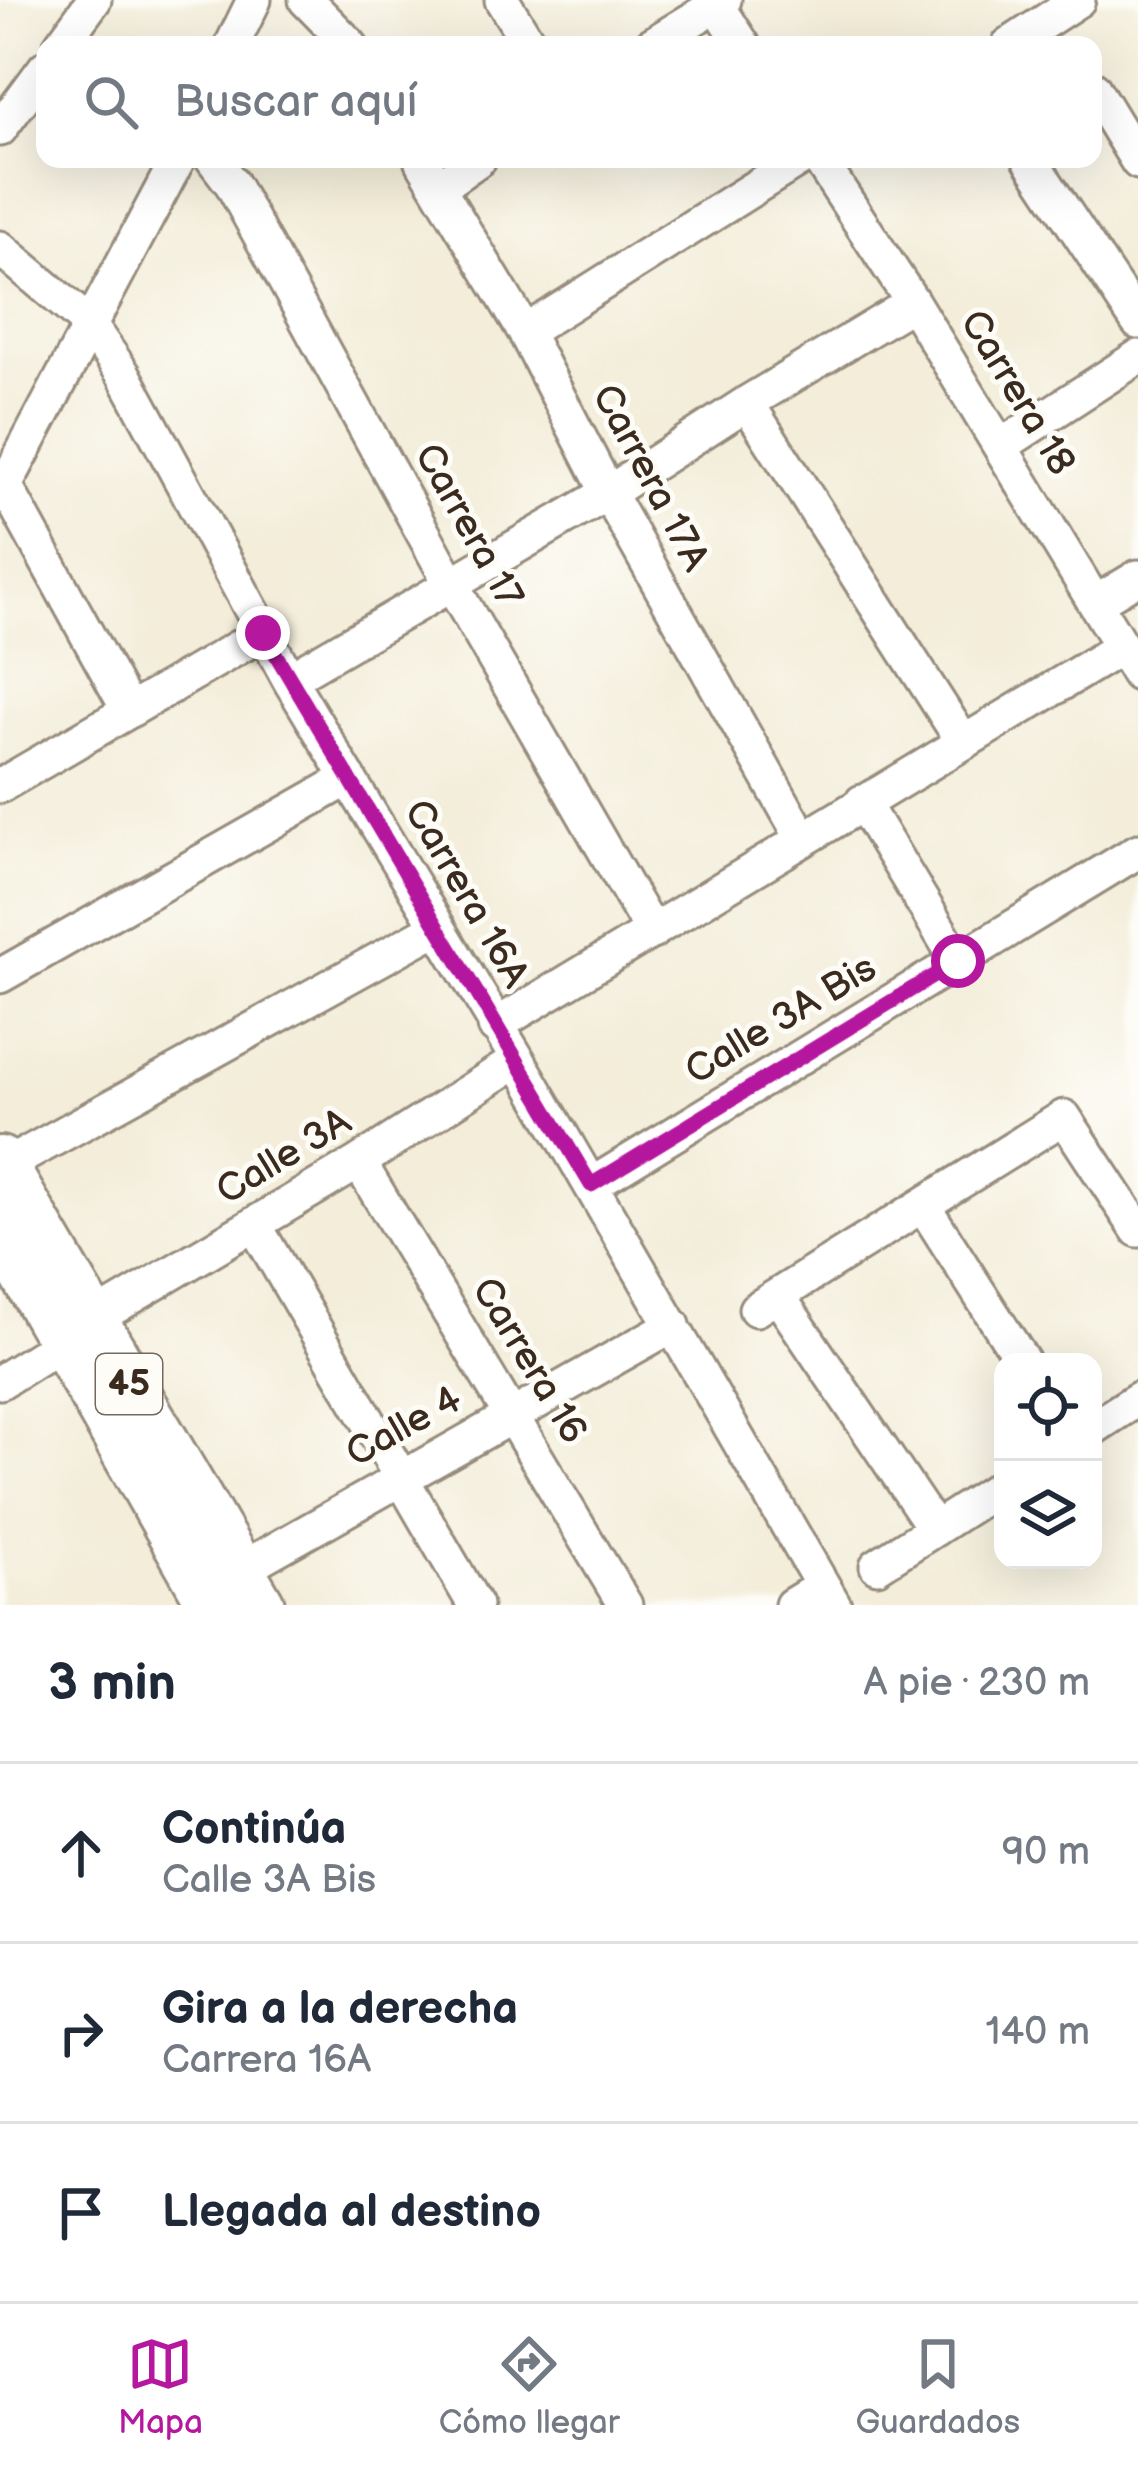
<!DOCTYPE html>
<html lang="es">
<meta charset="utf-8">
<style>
:root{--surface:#fff;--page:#f2f2f3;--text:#1f2937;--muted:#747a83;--line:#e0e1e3;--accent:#b5179e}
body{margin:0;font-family:"Balsamiq Sans",sans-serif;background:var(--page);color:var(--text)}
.controls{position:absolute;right:36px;bottom:36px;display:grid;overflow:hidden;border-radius:24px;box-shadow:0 12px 48px #0002}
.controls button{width:108px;height:108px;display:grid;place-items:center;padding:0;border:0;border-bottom:3px solid var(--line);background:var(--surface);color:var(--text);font:60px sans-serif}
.stop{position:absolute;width:36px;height:36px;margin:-27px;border:9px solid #b5179e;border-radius:50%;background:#fff}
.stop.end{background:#b5179e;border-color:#fff;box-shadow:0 3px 12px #0008}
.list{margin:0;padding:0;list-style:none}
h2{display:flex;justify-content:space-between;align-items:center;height:156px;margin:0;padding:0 48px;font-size:51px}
h2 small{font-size:39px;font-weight:400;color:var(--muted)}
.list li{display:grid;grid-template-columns:78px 1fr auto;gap:36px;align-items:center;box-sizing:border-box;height:180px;padding:0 48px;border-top:3px solid var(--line)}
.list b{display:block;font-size:45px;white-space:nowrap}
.list p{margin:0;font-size:39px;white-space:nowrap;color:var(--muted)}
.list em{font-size:39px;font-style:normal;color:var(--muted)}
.icon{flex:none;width:66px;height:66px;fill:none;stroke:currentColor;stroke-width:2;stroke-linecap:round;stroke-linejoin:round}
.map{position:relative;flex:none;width:1138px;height:1605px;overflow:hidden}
.search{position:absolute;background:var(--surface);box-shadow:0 12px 48px #0002;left:36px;right:36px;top:36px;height:132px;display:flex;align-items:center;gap:30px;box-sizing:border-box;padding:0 42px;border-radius:24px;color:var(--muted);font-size:45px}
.sheet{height:696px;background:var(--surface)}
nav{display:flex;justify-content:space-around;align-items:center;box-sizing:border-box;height:168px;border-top:3px solid var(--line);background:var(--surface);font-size:33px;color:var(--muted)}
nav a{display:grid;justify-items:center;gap:6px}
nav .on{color:var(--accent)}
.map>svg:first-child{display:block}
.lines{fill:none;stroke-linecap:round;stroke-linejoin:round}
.minor-casing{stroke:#978c7c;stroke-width:39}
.highway-casing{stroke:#978c7c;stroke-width:54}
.minor{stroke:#fff;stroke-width:33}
.highway{stroke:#fff;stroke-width:48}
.route{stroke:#b5179e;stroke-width:15}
.labels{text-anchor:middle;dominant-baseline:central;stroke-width:10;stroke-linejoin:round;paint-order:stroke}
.shield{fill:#fdfcf7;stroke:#75695f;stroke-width:3}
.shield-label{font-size:36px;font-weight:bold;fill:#3b2a1e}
.street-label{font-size:39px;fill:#3b2a1e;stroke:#fdfcf7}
</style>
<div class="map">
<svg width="1138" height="1605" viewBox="0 0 1138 1605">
<rect width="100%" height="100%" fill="#fdfcf7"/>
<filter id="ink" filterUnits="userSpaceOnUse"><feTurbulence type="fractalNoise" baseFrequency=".00833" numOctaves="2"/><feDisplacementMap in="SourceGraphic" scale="24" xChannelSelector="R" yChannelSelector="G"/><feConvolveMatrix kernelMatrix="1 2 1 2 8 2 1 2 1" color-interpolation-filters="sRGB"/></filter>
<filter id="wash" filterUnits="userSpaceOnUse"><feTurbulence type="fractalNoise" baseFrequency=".004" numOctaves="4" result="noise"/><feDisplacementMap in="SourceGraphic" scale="48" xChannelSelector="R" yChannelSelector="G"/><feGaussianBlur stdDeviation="2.7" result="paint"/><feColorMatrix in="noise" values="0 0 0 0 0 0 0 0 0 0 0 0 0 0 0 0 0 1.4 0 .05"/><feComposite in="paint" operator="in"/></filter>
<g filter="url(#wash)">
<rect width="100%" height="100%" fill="#f3edd9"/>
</g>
<g filter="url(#ink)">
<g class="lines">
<defs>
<path id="minor" d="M306,0L350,45
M502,0L530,45
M714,0L743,45
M61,45L94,0
M232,45L254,0
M651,45L724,0
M1009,45L1078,0
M1093,88L1138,162
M0,129L45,68
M213,159L232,184L450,582L652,932
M421,159L525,332L608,493L803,839
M819,159L913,303L1138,674
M1030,159L1138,322
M439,187L479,159
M0,248L88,323L124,375L289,679L518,1060L834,1605
M525,332L800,159
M747,403L962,740
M1001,446L1138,357
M6,487L128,709
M0,495L178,159
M1095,603L1138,577
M289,679L608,493L747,403L913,303
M0,786L263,633
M862,802L958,961
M0,976L349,778
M495,1026L1120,648
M359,1162L625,1605
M3,1167L438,927
M591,1185L1138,851
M923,1205L1023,1362
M254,1224L475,1605
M778,1296L935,1529
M756,1309L1064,1117L1138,1230
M91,1321L359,1162L518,1060
M0,1382L64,1342
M1093,1428L1138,1399
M877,1566L1003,1485
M220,1581L673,1325
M792,1605L823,1586"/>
<path id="highway" d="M0,1161L260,1605
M0,1231L213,1605"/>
</defs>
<use href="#minor" class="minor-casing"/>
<use href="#highway" class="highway-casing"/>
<use href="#minor" class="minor"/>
<use href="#highway" class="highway"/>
</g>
</g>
<g class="lines" filter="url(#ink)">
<path class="route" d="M263,633L591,1185L958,961"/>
</g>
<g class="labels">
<rect class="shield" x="96" y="1354" width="66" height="60" rx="9"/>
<g class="shield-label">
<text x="129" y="1384">45</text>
</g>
<g class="street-label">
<text transform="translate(1017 393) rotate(59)">Carrera 18</text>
<text transform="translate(650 478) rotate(62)">Carrera 17A</text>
<text transform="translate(468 526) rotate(61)">Carrera 17</text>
<text transform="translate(466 894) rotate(60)">Carrera 16A</text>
<text transform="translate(781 1020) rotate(-31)">Calle 3A Bis</text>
<text transform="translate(284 1157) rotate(-31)">Calle 3A</text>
<text transform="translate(529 1361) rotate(59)">Carrera 16</text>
<text transform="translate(404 1427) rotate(-29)">Calle 4</text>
</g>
</g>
</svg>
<div class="controls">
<button><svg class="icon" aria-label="locate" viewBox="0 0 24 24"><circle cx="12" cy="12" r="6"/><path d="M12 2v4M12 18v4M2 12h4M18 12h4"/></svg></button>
<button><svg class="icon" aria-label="layers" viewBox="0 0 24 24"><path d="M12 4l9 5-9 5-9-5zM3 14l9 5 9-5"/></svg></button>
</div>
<div class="stop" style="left:958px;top:961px"></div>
<div class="stop end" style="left:263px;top:633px"></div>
<div class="search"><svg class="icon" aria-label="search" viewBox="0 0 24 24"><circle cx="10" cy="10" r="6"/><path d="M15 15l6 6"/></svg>Buscar aquí</div>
</div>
<section class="sheet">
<h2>3 min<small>A pie · 230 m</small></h2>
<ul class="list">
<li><svg class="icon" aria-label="ahead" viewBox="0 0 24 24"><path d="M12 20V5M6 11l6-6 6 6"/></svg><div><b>Continúa</b><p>Calle 3A Bis</p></div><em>90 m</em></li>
<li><svg class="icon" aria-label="right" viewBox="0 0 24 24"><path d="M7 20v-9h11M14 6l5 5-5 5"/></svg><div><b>Gira a la derecha</b><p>Carrera 16A</p></div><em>140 m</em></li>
<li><svg class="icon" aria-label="arrive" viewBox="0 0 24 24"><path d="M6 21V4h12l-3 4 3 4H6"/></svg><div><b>Llegada al destino</b></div></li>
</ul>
</section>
<nav>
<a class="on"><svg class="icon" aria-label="map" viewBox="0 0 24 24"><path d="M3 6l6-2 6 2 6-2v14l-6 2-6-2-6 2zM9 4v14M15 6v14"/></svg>Mapa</a>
<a><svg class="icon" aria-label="directions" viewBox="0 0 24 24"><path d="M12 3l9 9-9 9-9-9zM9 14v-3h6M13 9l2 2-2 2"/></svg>Cómo llegar</a>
<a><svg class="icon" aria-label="saved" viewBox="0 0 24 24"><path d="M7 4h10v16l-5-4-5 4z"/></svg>Guardados</a>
</nav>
